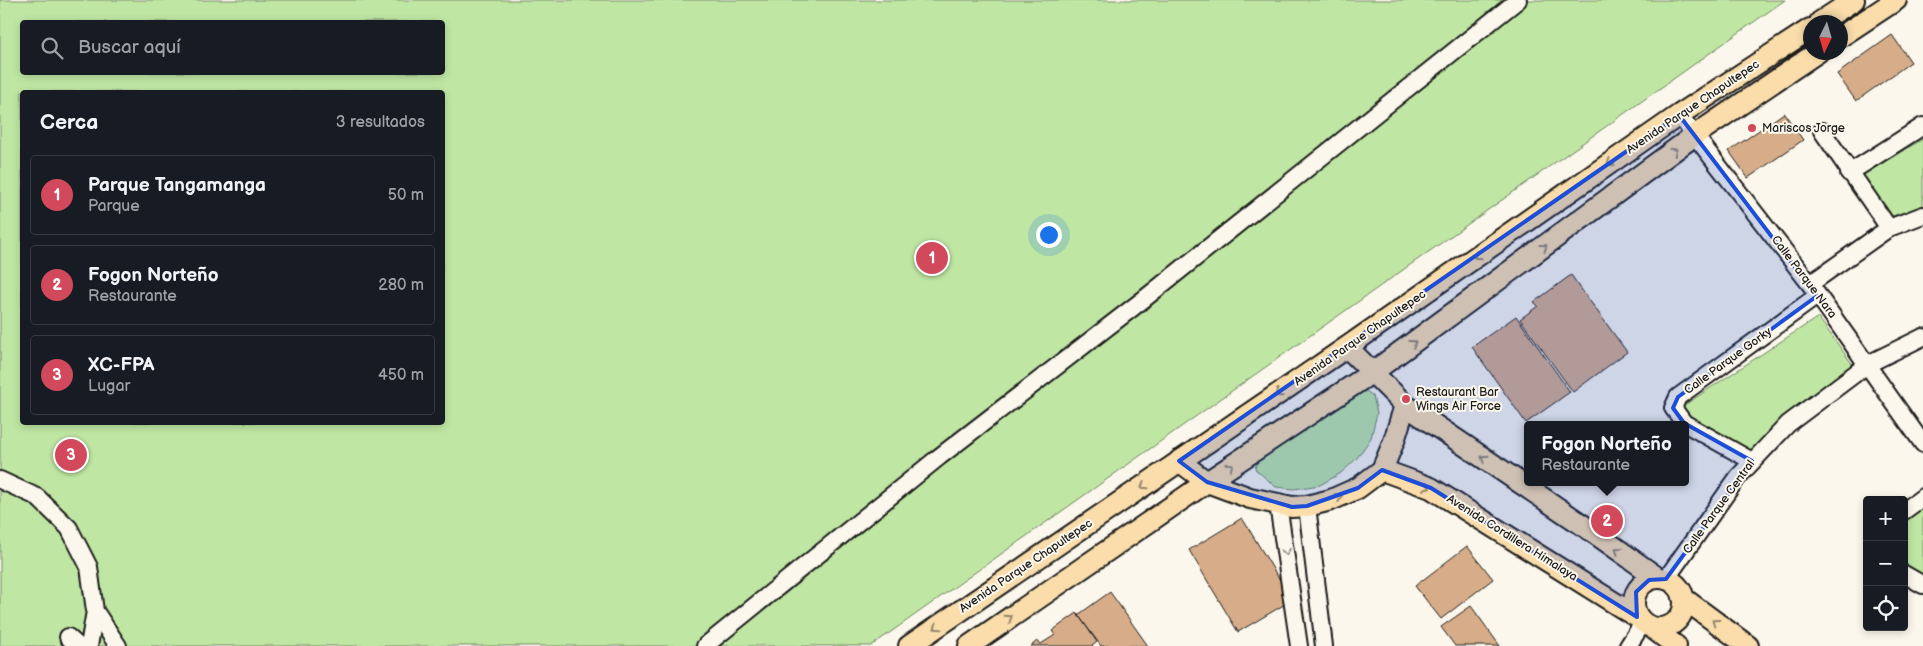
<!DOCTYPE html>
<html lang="es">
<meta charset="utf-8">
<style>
:root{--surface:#171b24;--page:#20242c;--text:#f1f3f6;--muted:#9ea1a6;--line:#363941;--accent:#d1495b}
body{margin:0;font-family:"Balsamiq Sans",sans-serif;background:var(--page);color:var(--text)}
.controls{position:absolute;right:15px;bottom:15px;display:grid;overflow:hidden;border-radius:5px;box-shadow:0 2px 8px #0003}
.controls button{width:45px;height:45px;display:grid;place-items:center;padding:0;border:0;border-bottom:1px solid var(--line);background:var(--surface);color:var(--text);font:25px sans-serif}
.compass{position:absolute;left:1803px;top:15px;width:45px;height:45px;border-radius:50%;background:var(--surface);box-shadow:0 2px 8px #0003;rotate:185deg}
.you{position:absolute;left:1048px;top:234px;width:18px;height:18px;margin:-12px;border:4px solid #fff;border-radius:50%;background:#1a73e8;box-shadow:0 0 0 8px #1a73e833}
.badge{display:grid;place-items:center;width:32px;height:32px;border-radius:50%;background:var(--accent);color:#fff;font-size:16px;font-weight:700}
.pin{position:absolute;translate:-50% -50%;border:2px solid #fff;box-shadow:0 1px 5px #0006}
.popup{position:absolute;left:1524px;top:421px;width:165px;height:65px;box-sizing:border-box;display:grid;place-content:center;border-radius:5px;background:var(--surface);filter:drop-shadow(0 1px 4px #0005);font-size:16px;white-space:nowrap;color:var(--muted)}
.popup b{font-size:19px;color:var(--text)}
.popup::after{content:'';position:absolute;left:50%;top:100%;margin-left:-10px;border:10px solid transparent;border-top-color:var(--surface)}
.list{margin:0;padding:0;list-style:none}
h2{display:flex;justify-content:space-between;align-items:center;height:65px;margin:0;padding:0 20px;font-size:21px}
h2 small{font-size:16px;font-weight:400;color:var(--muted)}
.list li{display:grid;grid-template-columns:32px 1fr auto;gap:15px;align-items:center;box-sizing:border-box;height:80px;margin:0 10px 10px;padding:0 10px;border:1px solid var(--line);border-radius:5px}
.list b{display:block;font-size:19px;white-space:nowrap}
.list p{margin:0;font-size:16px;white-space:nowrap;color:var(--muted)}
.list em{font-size:16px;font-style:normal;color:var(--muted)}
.icon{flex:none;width:28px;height:28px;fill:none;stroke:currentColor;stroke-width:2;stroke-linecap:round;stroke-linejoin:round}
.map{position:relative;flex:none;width:1923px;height:646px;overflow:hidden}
.search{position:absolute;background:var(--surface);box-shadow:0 2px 8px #0003;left:20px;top:20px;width:425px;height:55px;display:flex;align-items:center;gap:12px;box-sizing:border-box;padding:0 18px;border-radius:5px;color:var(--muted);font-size:19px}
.panel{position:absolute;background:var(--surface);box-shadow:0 2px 8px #0003;left:20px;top:90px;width:425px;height:335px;border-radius:5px}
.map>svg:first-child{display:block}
.green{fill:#bfe7a3;stroke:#6e8260;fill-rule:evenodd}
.building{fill:#d7ad89;stroke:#1c1c1c}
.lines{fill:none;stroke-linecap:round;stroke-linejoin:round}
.minor-casing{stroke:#1c1c1c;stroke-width:20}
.major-casing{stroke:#1c1c1c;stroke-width:24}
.minor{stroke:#fbf7ec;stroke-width:16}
.major{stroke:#faddab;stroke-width:20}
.oneway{stroke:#96866b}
.oneway2{stroke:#97948e}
.marked{fill:#1d4ed8;fill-opacity:0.2;stroke:#1d4ed8;stroke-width:4;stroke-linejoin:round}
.poi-dot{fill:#d1495b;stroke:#fbf7ec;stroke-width:2}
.labels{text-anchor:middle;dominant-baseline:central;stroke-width:4;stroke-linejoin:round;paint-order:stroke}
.street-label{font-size:12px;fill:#1c1c1c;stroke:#fbf7ec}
.poi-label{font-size:12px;fill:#1c1c1c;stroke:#fbf7ec;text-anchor:start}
</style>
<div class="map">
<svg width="1923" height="646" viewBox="0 0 1923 646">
<rect width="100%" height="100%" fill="#fbf7ec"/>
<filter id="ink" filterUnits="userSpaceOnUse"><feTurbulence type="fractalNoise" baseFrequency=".02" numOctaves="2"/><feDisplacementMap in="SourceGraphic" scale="10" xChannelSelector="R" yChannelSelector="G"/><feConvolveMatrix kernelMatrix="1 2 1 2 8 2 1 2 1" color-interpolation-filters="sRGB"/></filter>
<g filter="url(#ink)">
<path class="green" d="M0,0H1785L871,646H0ZM22,22H442V72H22ZM22,92H442V422H22Z
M1923,139V206L1883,219L1857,178Z
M1818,317L1855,368L1750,456L1677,410Z
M1362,388L1373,396L1377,413L1371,438L1357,458L1341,473L1320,485L1294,489L1276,487L1255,469L1257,461Z
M1923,503V577L1904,563V519Z"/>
<path class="building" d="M1892,35L1911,62L1856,101L1837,74Z
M1784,113L1803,140L1748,178L1729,151Z
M1571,275L1627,352L1573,392L1520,319L1538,306L1534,302Z
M1516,316L1570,392L1526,423L1472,347Z
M1242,518L1292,600L1238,632L1189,550Z
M1467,546L1493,579L1441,619L1415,586Z
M1110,592L1148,646H1101L1078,615Z
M1471,606L1500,646H1455L1441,627Z
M1077,613L1097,642L1092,646H1031L1037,641L1041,644L1055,635L1052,631Z"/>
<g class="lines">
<defs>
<path id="minor" d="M1679,115L1810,284L1923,444
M1822,131L1889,228
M1849,173L1923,126
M1810,284L1889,228L1923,215
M1752,461L1684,423L1673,408L1678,397L1817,296
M0,480L37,497L69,528L89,567L95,611L89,646
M1278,504L1299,646
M1307,506L1324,646
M1904,511L1923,497
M1904,574L1923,585
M1666,579L1738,477L1788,424L1868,364L1923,337
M95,611L118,646
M68,637L78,646
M705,646L939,457L1144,299L1518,0
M1628,646L1643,623"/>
<path id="major" d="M1820,22L1854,0
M1840,37L1896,0
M1347,347L1405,405L1593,532L1658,578
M1179,461L1207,482L1250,498L1292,507L1307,506L1331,500L1358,488L1382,470L1394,441L1405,405
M1382,470L1431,488L1637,617
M1634 603a25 25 0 1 1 50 0a25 25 0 1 1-50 0Z
M1683,598L1748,646
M1651,627L1676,646
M909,646L1347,347L1679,115L1810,29
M969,646L1207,482L1373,372L1695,135L1818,52"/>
</defs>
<use href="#minor" class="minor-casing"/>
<use href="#major" class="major-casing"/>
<use href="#minor" class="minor"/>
<use href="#major" class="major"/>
</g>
<defs><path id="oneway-chevron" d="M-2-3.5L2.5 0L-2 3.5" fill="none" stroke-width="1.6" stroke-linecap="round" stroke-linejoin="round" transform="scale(1.25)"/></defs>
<g class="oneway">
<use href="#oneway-chevron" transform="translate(1674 151) rotate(-36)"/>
<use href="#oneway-chevron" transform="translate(1610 163) rotate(145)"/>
<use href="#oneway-chevron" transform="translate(1544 247) rotate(-36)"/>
<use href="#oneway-chevron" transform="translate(1477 256) rotate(145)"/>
<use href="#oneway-chevron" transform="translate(1413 343) rotate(-36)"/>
<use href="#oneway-chevron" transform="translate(1278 394) rotate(146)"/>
<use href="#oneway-chevron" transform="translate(1484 458) rotate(-146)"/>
<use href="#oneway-chevron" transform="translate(1230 466) rotate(-33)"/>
<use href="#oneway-chevron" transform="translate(1144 486) rotate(146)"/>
<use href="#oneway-chevron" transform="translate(1427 487) rotate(23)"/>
<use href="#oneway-chevron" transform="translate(1339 497) rotate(-23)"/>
<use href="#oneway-chevron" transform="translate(1618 550) rotate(-144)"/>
<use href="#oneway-chevron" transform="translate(1009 618) rotate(-35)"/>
<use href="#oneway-chevron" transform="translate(1715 622) rotate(-144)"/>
<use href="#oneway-chevron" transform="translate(937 627) rotate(146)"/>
</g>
<use class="oneway2" href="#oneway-chevron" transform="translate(1286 552) rotate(81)"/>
</g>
<path class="marked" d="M1679,115L1817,296L1678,397L1673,408L1684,423L1752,461L1666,579L1649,580L1636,592L1637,617L1431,488L1382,470L1358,488L1307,506L1292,507L1207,482L1179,461Z"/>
<g class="poi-dot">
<circle cx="1752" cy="128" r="5"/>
<circle cx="1406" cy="399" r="5"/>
</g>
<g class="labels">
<g class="street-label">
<text transform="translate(1693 107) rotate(-34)">Avenida Parque Chapultepec</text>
<text transform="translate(1804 277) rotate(53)">Calle Parque Nara</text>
<text transform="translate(1360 338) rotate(-35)">Avenida Parque Chapultepec</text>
<text transform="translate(1728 361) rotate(-36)">Calle Parque Gorky</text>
<text transform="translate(1719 507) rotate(-54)">Calle Parque Central</text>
<text transform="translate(1512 538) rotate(32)">Avenida Cordillera Himalaya</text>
<text transform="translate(1026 566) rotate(-34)">Avenida Parque Chapultepec</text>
</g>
<g class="poi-label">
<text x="1762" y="128">Mariscos Jorge</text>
<text x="1416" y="392">Restaurant Bar<tspan x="1416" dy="14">Wings Air Force</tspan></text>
</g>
</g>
</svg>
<div class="controls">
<button>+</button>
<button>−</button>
<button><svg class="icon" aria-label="locate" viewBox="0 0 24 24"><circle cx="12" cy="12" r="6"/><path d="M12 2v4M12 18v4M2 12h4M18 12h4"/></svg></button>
</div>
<svg class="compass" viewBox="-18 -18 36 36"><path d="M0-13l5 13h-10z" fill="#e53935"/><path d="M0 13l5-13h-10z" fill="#9ea1a6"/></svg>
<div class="you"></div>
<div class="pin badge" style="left:932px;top:258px">1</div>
<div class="pin badge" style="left:1607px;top:521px">2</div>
<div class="popup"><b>Fogon Norteño</b>Restaurante</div>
<div class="pin badge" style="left:71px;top:455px">3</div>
<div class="search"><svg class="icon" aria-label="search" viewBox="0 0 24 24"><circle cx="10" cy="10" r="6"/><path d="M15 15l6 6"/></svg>Buscar aquí</div>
<section class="panel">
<h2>Cerca<small>3 resultados</small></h2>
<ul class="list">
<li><span class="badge">1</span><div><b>Parque Tangamanga</b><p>Parque</p></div><em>50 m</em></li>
<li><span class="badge">2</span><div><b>Fogon Norteño</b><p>Restaurante</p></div><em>280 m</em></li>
<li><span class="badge">3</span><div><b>XC-FPA</b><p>Lugar</p></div><em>450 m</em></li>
</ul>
</section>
</div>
